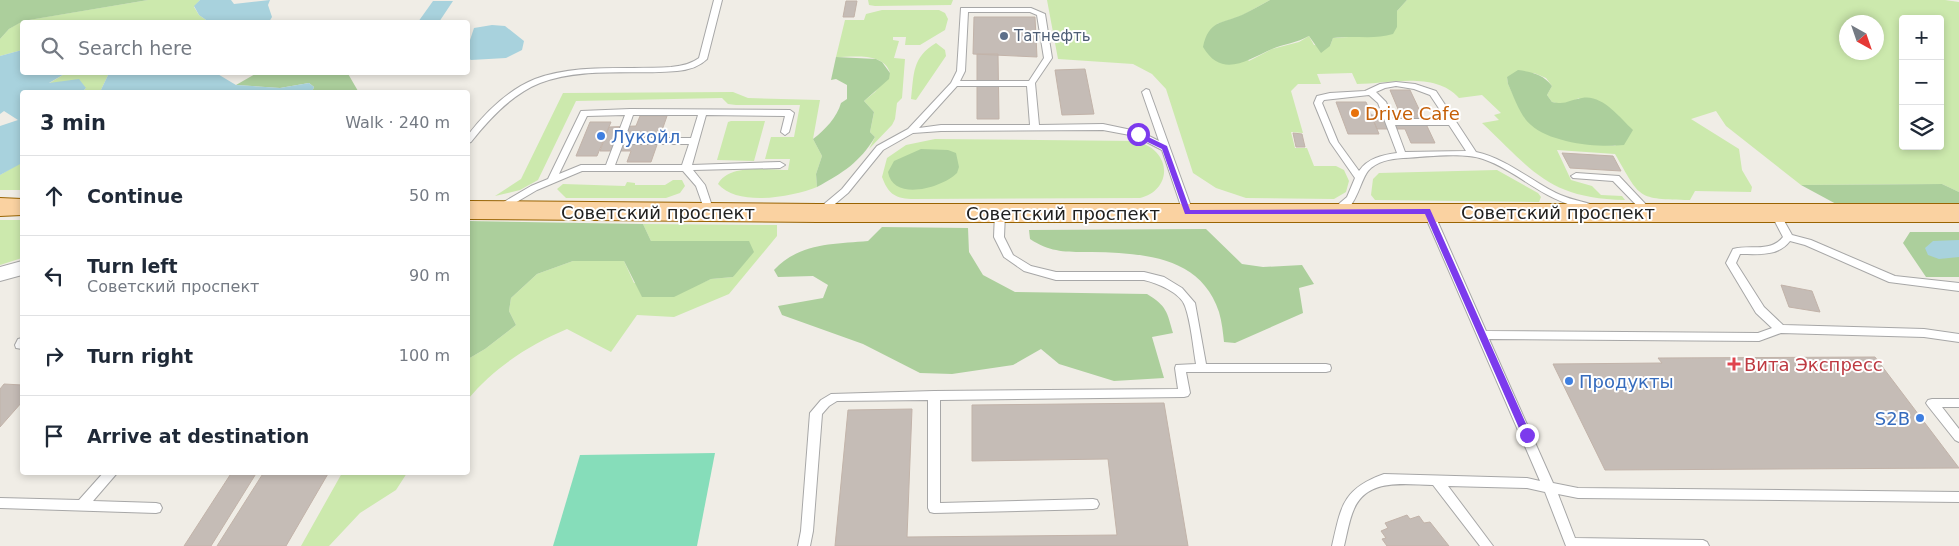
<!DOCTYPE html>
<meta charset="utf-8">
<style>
:root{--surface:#fff;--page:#f6f6f7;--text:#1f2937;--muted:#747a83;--line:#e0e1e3}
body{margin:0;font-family:"DejaVu Sans",sans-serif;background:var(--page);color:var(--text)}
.controls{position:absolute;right:15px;top:15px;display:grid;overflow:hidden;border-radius:5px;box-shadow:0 2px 8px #0003}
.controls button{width:45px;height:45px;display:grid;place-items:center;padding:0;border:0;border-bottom:1px solid var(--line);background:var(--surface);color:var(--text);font:25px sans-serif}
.compass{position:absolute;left:1839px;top:15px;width:45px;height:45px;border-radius:50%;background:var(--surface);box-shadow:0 2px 8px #0003;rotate:140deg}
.stop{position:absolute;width:15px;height:15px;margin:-11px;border:4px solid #7c3aed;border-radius:50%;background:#fff}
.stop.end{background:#7c3aed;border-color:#fff;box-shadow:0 1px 5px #0008}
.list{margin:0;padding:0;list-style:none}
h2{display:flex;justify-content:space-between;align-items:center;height:65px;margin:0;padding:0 20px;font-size:21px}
h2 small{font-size:16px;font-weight:400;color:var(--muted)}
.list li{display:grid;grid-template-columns:32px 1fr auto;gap:15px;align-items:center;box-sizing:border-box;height:80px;padding:0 20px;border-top:1px solid var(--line)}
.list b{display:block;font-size:19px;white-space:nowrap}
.list p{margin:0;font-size:16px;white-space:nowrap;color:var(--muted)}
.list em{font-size:16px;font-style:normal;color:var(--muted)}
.icon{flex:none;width:28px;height:28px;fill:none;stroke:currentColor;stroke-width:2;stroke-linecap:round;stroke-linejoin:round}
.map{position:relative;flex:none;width:1959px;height:546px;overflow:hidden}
.search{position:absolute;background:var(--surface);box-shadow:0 2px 8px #0003;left:20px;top:20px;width:450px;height:55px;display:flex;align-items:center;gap:12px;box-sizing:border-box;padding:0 18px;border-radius:5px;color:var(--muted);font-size:19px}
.panel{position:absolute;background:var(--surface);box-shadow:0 2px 8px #0003;left:20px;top:90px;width:450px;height:385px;border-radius:5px}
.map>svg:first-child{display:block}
.grass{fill:#cce9ad;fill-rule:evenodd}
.forest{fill:#accf9c}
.pitch{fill:#86ddba}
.water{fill:#a8d2dd}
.building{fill:#c5bcb6;stroke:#c2b3a9}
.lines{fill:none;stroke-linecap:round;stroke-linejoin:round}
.service-casing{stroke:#a7a7a7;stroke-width:2}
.minor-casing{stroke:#a7a7a7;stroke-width:2}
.primary-casing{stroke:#996403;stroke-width:2}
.service{fill:#fff;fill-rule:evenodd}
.minor{fill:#fff;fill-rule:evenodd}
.primary{fill:#fad2a1;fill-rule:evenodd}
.route{fill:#7c3aed}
.service-dot{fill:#5c6f8a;stroke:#fff;stroke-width:2}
.food-dot{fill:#e8710a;stroke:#fff;stroke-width:2}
.shop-dot{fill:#3f7fe0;stroke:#fff;stroke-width:2}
.health-dot{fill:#e0444e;stroke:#fff;stroke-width:2}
.labels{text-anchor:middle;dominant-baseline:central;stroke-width:4;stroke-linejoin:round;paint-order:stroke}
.far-service-label{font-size:15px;fill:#4e5e75;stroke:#fff;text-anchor:start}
.food-label{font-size:18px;fill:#c56008;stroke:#fff;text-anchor:start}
.shop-label{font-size:18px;fill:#366cbe;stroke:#fff;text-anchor:start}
.street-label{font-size:18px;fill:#202020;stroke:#fff}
.health-label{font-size:18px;fill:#be3a42;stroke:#fff;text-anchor:start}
</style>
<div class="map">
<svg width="1959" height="546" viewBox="0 0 1959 546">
<rect width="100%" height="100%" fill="#f0ede6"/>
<path class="grass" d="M148,0H200L194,7L199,15L209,22H22V50L0,56V39L9,29L22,21Z
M868,0H953L951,5L875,6L869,5Z
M1047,0H1270L1241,16L1217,24L1249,61L1272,49L1299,42L1309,36L1314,45L1330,46L1333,38L1364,36L1397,27V11L1407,0H1945L1959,2V192L1942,184L1801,185L1726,126L1716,111L1691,119L1739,149L1742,170L1752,187L1751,192L1695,191L1690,200C1636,199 1641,199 1615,154L1557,150L1571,180L1592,186L1601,195L1622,196L1625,200C1549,198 1534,172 1482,123L1499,120L1494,115L1501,113L1482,95L1459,98C1435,71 1389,84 1357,84L1352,73L1317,74L1321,84H1298L1291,91L1303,133L1291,132L1295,148H1307L1314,166H1336L1344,170L1349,181L1346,192L1334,199L1246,198L1216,188L1193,173L1166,89L1152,74L1133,64L1058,59ZM1903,19H1940V146H1903ZM1846,22H1876V52H1846ZM1534,73L1546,78L1552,86L1547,95L1552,102L1565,105L1579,98L1616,146L1584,143L1518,105L1508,84L1507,77Z
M882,10H939L945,13L948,19L945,30L920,45H905L906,37H893V40L899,41L894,58L905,59L902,98L897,103L895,119L892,125L869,149L875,137L870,132L874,112L864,101L875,92L890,73C884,52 854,57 836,57L845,20H864L866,14Z
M936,43L945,50L946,56L916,100L911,99C914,74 912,57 936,43Z
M66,73H109L100,92H82L86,88L48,84Z
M733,92L748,98L820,100L813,139L822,156L816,174L817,187C792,197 738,207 718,184C729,163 768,170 788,170L790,159H765L771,137H794L800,105H736L728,104L722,98L576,101L538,180L520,190L495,196L521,179L563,93Z
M731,121H765L754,161L717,160L728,122Z
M935,139L1135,141C1142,143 1151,146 1156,152C1172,169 1163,193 1140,198L911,199C894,198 888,193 882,177L887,158L906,145Z
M20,163H22V190H0V175Z
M1497,170L1538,193L1541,197L1539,202L1375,200L1371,195L1373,179L1379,173Z
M673,180H682L685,186L680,193L666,198H566L557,189L563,184L625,186L627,182L635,183V185H665Z
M0,220H22V258L0,265Z
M643,224L777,225V236L729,294L674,317L637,315L611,352L567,329C529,345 495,367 468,399V359L485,349L516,325L509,311L511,298L537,274L573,261H624L634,283L697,285L711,279L733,277L749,241H651Z
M342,473H407L396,490L360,513L329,546H301Z"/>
<path class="forest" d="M0,0H148L23,21L9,29L0,39Z
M1270,0H1407L1397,11V27L1393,34C1374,40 1354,35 1333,38L1330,46L1321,53L1309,36C1297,43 1284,44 1272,49C1247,60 1222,79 1203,47C1209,20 1221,24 1242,15C1252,10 1261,5 1270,0Z
M836,57L876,59L882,62L890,73L889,79L864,101L874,112L870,132L875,137C860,162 843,173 817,187L816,174L822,156L813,139C825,130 837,117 841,103L847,99V85L836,79L831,80Z
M1518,70C1532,72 1543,74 1552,86L1547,95L1552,102C1567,105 1568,100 1582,98C1602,94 1619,117 1633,130L1624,145C1598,148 1551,143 1531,125C1520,116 1514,97 1508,84L1507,77Z
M347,72L358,91L356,92H312L314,87L309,83L280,88L236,85L257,73Z
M921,149L948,150L956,153L959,167L957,173C942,188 893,202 888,172L894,161Z
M1942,184L1959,192V203L1838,205L1801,185Z
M468,221L643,224L651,241H749L754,252L733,277L711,279L674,297H642L624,261H573L537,274L511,298L509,311L516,325L485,349L468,359Z
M882,227L968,228L969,252L983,275L1015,292L1147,294C1167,306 1167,312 1173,333L1152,337L1164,378L1114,381L1059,364L1041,349L1013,365L952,374L920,373L863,344L782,315L778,306L823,298L828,285L813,276L778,277L774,270C799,243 834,244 868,241Z
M1206,229L1242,264L1263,267L1302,265L1314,284L1299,288L1303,313L1235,343L1224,342C1223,333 1222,322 1219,312C1201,256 1142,253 1092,252C1068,252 1051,253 1030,239L1029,230Z
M1910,232H1959V277H1926L1903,243Z"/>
<path class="pitch" d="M715,453L697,546H553L580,455Z"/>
<path class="water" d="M200,0H231L234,4L270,0L268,5L272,17L269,22H209L199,15L194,6Z
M433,1H453L439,22H418Z
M492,25L505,26L524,41L522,50L506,58L471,60L468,58V46L474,28Z
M22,50V72L66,73L49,83L79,79L86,88L82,92H22V163L0,175V126L18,120L4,111L0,114V56Z
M109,73H216L236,85L280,88L309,83L314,87L312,92H100Z
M1959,240V257L1939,259L1928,255L1925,248L1933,241Z"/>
<path class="building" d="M846,1H857L854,17H843Z
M974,17H1035L1037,57L973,54Z
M977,54H998L999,119H977Z
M1085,69L1094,114L1062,115L1055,70Z
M1390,90H1410L1435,143H1411L1405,129H1377L1371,115L1401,116Z
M1336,102H1366L1379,134H1348Z
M640,116H667L651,162H627L631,151H600L609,127L636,126Z
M590,122H611L597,156H576Z
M1293,133L1302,134L1305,147H1296Z
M1562,153L1613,156L1621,171L1570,168Z
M1781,285L1812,291L1820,312L1789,307Z
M1875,357L1959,468L1605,470L1553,364L1662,363L1658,358Z
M4,384L22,385V402L0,427V389Z
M1164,403L1188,546H835L848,410L912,409L907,537L1117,535L1108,459L972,461V405Z
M232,472H257L211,546H184Z
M264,472H329L286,546H217Z
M1407,515L1410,519L1419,516L1424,523L1430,522L1449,546H1387L1382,539L1386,538L1381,531L1388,528L1385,523Z"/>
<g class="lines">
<defs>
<path id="service" d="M714,0H722L707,59C699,67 688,70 677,71C634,75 581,67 540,83C512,94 489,119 471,142L468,143V135C485,113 508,90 535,79C577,63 627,70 671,67C681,66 691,64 699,58Z
M961,8H1031L1045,14L1052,58L1035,83L1039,125L1103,124L1141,132L1159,141L1142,92L1146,89L1149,90L1193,212L1191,214H1185L1183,212L1162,150L1135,136L1103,130L941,131L913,133L883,150L848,193L823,214H817L815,212L817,210L842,189L877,146L908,129L951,83L957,71ZM968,12H1030L1037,15L1044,58L1029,81H960L965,71ZM957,86H1027L1030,125H941L919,128Z
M1396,82L1415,84L1436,91L1476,152C1507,159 1528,179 1556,193C1568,199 1581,201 1593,205L1595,207L1593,209C1587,211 1581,208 1575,206C1538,196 1516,170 1483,159C1462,152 1426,157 1403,158C1390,159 1377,161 1368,171C1359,182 1355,217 1334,212L1332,210L1334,208L1347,197L1355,178L1330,142L1314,103L1317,96L1330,93L1365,91L1380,84ZM1396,86L1414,89L1430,95L1446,119H1393L1386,102L1376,92L1385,88ZM1369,95L1378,103L1397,153C1382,155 1368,158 1359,171L1338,142L1322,103L1324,100ZM1395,125H1449L1466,151L1405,152Z
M630,109L790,110L794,113L789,132L785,135L781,132L785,116L706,115L692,165L780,162L785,165L780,168L693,170L705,185L714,212L712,214H706L696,186L683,171H582L537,190L503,210H497L495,208L497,206L531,186L548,179L581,111ZM625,115L606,165H581L559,174L587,116ZM633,115H698L691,138H625ZM623,144H689L682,165H615Z
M1576,173L1619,176L1653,212L1648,215L1645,214L1613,181L1573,178L1571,176Z
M1428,208L1433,211L1486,331L1758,333L1772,328L1756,313L1726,263L1733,249C1750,244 1770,253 1783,237L1770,212L1775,209L1778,210L1792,235L1811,240L1895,276L1959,283V291L1889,282L1805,245L1790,241C1778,257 1757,254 1740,254L1736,263L1764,307L1783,325L1924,329L1959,334V342L1924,337L1781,333L1759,341L1489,339L1553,483L1578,488L1959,492V502L1578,498L1558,494L1575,538L1703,540L1707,542L1709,546H1566L1545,492L1527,488L1448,486L1493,546H1480L1433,485C1406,485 1368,477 1354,509C1349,520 1347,534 1344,546H1332C1341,507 1342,489 1384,474L1527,478L1540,481L1423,211Z
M1000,210L1005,213L1004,237L1013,255L1031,266L1056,272H1144L1164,277L1182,288L1195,303L1206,364H1326L1330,365L1331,368L1330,371L1326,372H1186L1190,393L1188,396L1184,397L940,400V503L1093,499L1097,500L1099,504L1097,508L1093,509L934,513L930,512L928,508V400L837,401L829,406L822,414L813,531L810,546H798L801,531L810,413L821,400L831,394L934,391L1178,389L1175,368L1176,365L1196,364C1193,347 1191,322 1185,306C1181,293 1157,283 1144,280H1056L1024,271L1004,257L994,237L995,213Z
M22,338V349L16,348L15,345L18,339Z
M1932,399H1959V407H1942L1959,429V442L1955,440L1928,406L1926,403L1928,400Z
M104,472H118L93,501L156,503L160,504L162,508L160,512L156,513L0,508V498L79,500Z"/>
<path id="minor" d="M22,261V275L0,281V267Z"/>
<path id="primary" d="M0,198L22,199V215L0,216Z
M468,201L818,204H1959V222H818L468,219Z"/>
</defs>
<use href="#service" class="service-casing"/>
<use href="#minor" class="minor-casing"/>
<use href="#primary" class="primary-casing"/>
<use href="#service" class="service"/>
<use href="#minor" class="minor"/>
<use href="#primary" class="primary"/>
</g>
<path class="route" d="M1135,133H1140L1167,146L1190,210L1430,209L1531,435L1530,438L1527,439L1522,435L1425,214H1185L1162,149L1135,136Z"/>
<circle class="service-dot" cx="1004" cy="36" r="5"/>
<circle class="food-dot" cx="1355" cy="113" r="5"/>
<g class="shop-dot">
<circle cx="601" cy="136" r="5"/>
<circle cx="1569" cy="381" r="5"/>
<circle cx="1920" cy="418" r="5"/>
</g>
<path class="health-dot" d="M1731.5 356.5h5v5h5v5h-5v5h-5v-5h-5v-5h5z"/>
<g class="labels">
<g class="far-service-label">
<text x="1014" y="36">Татнефть</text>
</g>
<g class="food-label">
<text x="1365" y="113">Drive Cafe</text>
</g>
<g class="shop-label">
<text x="611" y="136">Лукойл</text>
<text x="1579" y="381">Продукты</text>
<text x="1910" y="418" text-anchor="end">S2B</text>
</g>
<g class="street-label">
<text x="658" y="212">Советский проспект</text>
<text x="1558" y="212">Советский проспект</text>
<text x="1063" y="213">Советский проспект</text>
</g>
<g class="health-label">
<text x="1744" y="364">Вита Экспресс</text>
</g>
</g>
</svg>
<div class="controls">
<button>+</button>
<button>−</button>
<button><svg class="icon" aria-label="layers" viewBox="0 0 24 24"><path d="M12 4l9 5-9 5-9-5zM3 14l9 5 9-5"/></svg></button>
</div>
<svg class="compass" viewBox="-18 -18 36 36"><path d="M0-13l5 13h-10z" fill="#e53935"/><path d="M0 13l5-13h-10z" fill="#747a83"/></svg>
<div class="stop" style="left:1138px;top:134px"></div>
<div class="stop end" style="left:1527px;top:435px"></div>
<div class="search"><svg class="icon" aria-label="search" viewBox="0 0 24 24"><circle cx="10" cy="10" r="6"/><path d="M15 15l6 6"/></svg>Search here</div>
<section class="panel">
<h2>3 min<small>Walk · 240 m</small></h2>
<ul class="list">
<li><svg class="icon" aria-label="ahead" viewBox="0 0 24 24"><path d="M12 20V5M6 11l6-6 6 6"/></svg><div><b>Continue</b></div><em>50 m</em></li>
<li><svg class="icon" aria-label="left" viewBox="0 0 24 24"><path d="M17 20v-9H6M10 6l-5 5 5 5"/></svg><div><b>Turn left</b><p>Советский проспект</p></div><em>90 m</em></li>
<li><svg class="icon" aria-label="right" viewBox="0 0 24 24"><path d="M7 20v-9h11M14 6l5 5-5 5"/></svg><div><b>Turn right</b></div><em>100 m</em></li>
<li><svg class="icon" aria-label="arrive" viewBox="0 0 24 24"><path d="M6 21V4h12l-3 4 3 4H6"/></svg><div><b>Arrive at destination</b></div></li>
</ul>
</section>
</div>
